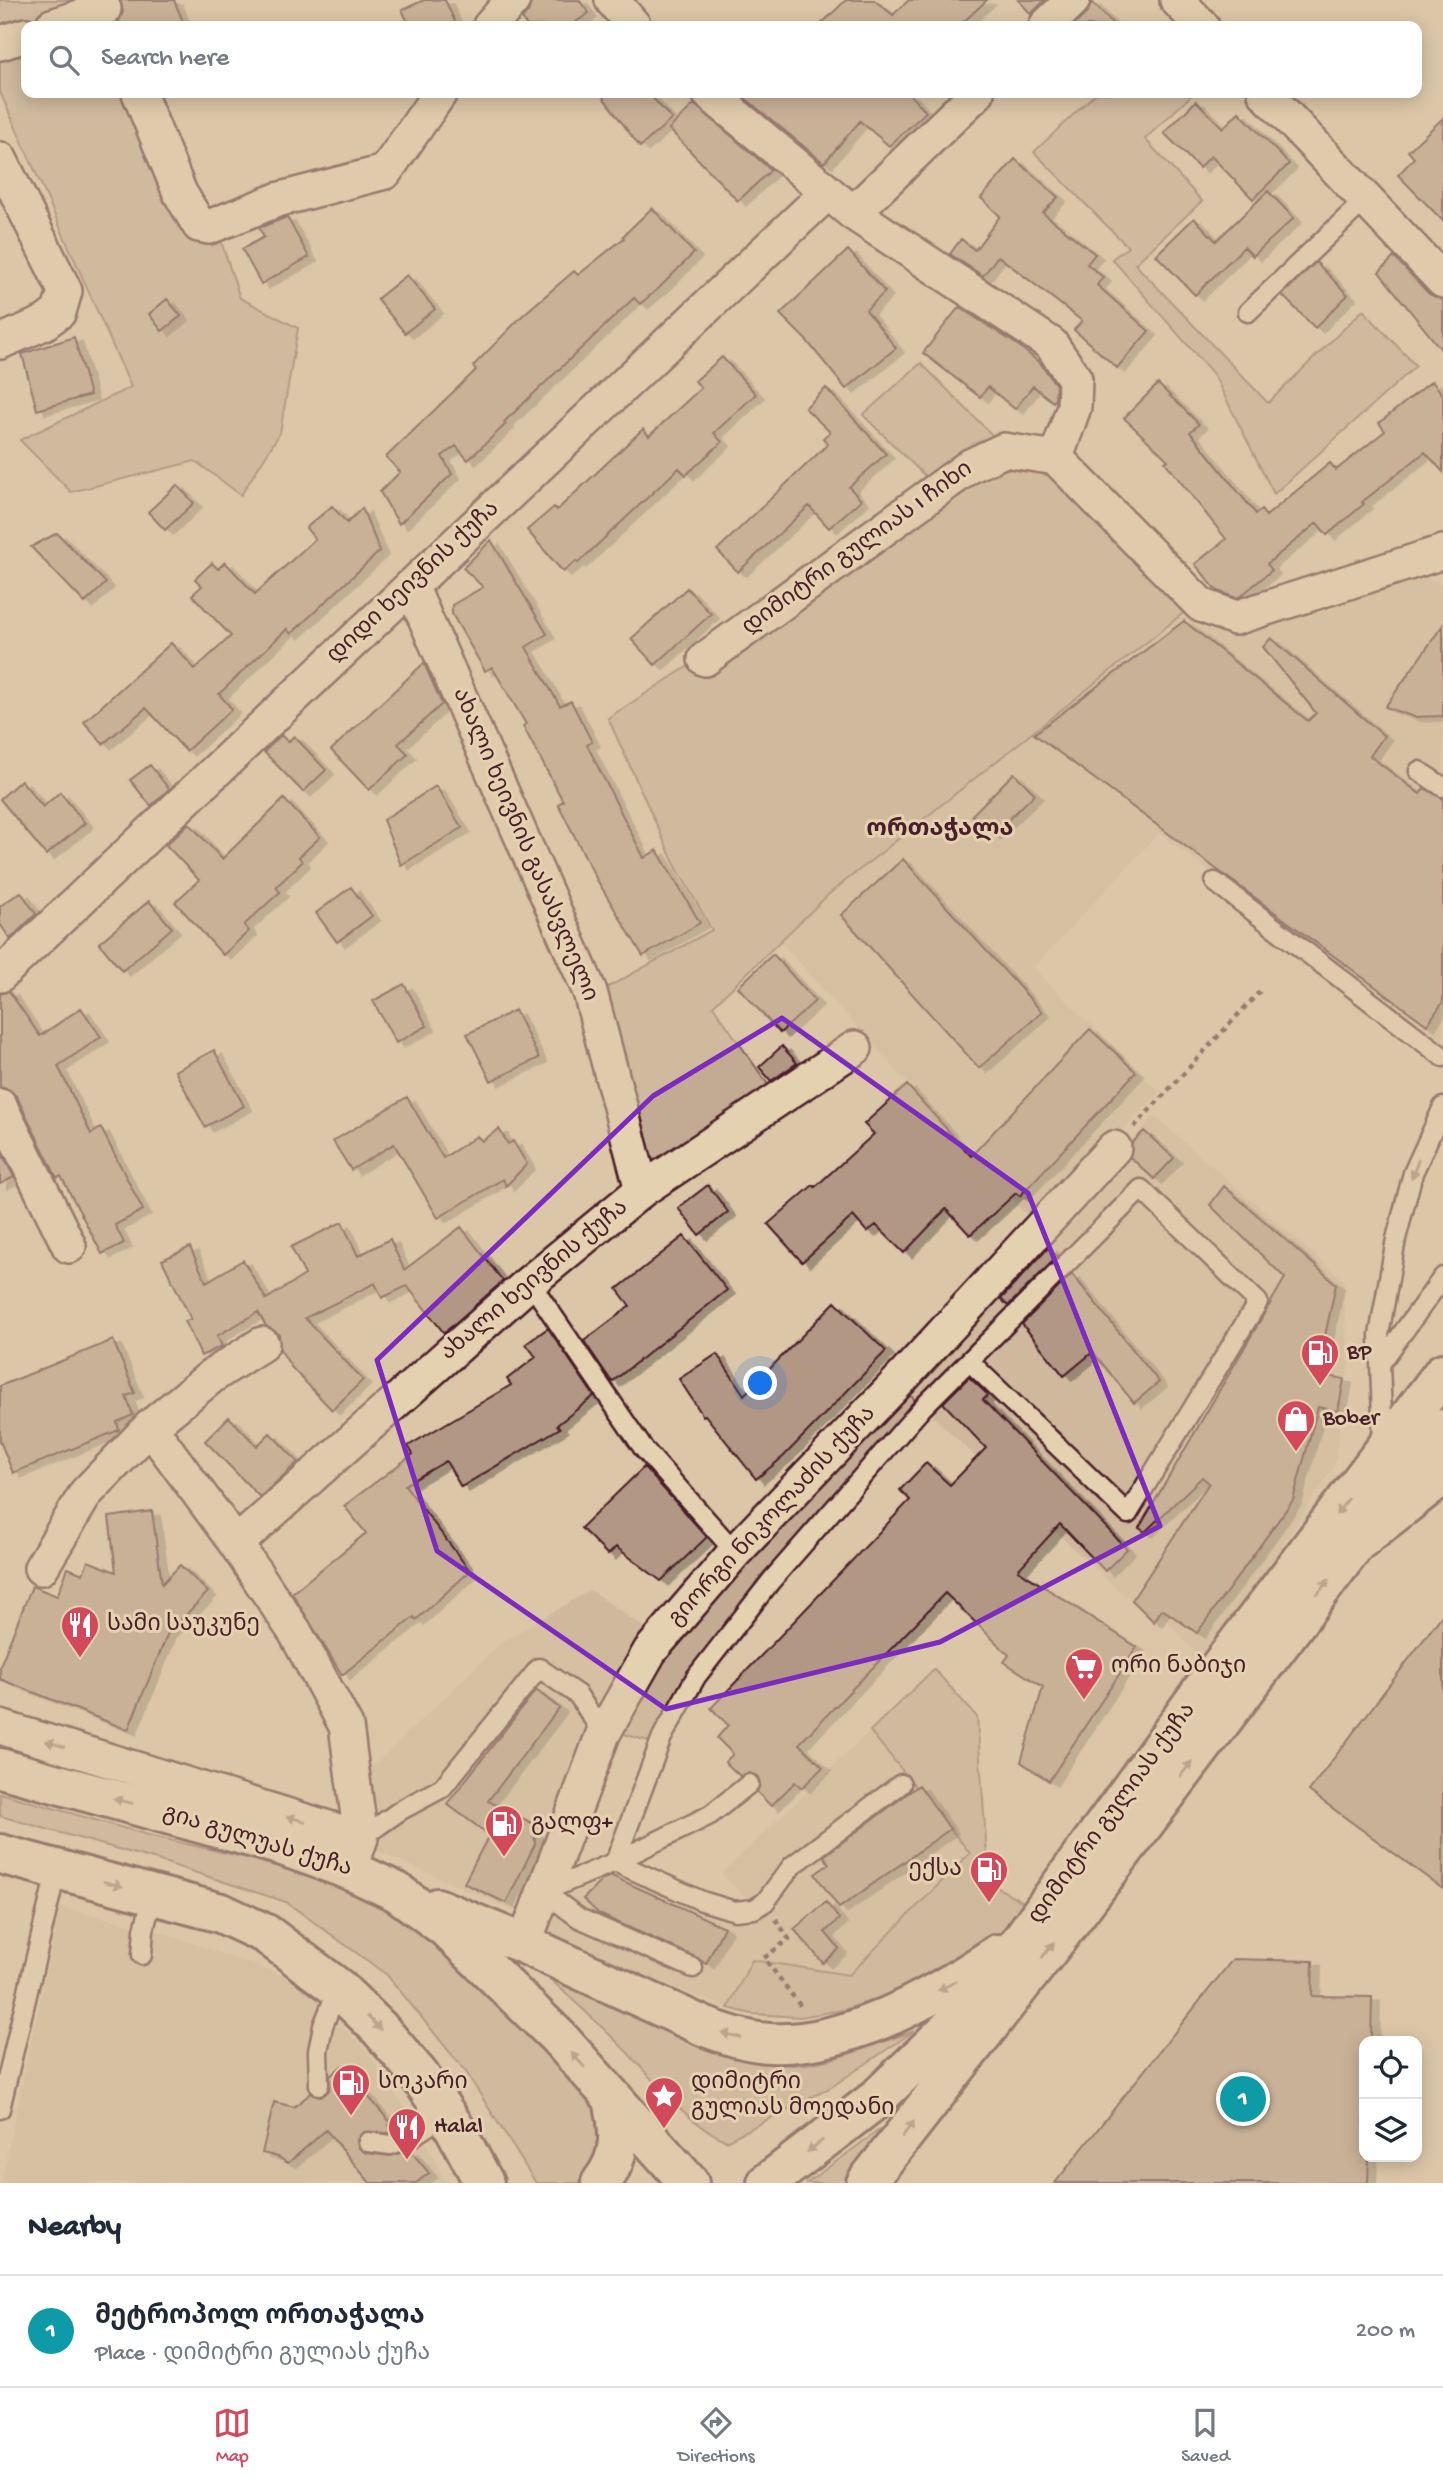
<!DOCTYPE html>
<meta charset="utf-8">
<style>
:root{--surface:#fff;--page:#f2f2f3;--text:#1f2937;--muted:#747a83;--line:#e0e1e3;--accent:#d1495b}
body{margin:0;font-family:"Gochi Hand","Noto Sans Georgian",sans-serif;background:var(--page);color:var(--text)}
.controls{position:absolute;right:21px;bottom:21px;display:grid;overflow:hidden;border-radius:14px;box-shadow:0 4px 18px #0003}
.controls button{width:63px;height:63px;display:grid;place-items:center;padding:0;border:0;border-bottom:2px solid var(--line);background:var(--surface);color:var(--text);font:35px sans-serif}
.you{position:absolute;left:761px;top:1384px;width:24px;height:24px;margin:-18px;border:5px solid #fff;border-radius:50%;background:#1a73e8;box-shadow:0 0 0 10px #1a73e833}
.badge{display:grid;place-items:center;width:46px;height:46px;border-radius:50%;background:var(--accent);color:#fff;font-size:23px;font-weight:700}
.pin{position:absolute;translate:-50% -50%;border:4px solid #fff;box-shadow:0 2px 7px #0006}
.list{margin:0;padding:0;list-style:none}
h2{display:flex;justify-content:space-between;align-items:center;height:91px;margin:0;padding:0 28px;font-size:30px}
h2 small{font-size:23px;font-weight:400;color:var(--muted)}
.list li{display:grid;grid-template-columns:46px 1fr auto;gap:21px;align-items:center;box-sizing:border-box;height:112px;padding:0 28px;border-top:2px solid var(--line)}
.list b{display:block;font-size:26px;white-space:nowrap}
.list p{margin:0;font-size:23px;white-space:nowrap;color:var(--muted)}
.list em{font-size:23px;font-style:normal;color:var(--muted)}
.icon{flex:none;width:38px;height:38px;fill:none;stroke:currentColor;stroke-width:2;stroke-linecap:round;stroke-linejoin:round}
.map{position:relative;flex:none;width:1443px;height:2183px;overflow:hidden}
.search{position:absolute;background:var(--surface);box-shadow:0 4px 18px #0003;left:21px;right:21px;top:21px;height:77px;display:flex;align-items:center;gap:18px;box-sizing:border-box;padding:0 24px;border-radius:14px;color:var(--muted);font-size:26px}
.sheet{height:203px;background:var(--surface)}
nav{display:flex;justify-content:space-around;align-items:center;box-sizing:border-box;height:98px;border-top:2px solid var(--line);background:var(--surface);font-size:19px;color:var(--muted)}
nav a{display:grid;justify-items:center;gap:4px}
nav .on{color:var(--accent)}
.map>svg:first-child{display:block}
.built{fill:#cfb89c}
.green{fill:#c3aa92;stroke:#86645e;stroke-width:2}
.building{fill:#b29784;stroke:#4a1f2b;stroke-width:2;filter:url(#shadow)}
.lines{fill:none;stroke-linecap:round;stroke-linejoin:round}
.lane-casing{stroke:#4a1f2b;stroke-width:23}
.street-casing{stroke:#4a1f2b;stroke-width:38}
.secondary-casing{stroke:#4a1f2b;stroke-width:44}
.highway-casing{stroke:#4a1f2b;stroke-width:44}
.path{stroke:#4a1f2b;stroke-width:4.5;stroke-dasharray:5 5;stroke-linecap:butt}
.lane{stroke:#e4d1af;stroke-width:18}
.street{stroke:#e4d1af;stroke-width:33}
.secondary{stroke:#e4d1af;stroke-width:38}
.highway{stroke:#e4d1af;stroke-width:38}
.oneway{fill:#97786d}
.marked{fill:none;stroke:#7b2cbf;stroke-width:5;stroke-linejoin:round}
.labels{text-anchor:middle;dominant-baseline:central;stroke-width:6;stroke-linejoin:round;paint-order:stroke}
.street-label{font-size:23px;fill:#4a1f2b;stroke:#e4d1af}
.poi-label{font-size:23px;fill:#4a1f2b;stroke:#e4d1af;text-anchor:start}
.neighbourhood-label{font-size:24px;font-weight:bold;fill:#4a1f2b;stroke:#e4d1af}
</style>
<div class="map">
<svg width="1443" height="2183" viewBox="0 0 1443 2183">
<defs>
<filter id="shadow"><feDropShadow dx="8" dy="4.5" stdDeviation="0" flood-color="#0004"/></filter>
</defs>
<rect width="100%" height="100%" fill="#dbc6a7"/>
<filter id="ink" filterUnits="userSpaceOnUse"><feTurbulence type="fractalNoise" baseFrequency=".0143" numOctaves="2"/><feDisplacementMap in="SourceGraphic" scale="14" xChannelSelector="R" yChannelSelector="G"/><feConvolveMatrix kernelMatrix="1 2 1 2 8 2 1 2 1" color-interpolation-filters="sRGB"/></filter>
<g filter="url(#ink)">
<path class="built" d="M1417,572L1443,585V1040L1439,1045L1159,833L1033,968L1159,1092L1034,1223L781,942L829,894L1191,607L1236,629L1317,614Z
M1154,1116L1343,1280L1348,1365L1335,1465L1205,1664L1165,1619L1119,1591L905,1390Z
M590,1590L652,1633L523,1915L367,1846L371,1816L370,1770L500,1644Z
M870,1731L971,1852L849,1975L751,1959L728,2008L616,1965L546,1936L563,1897L627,1870L707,1905L757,1908L722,1874Z
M60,1907L161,1932L293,1979L365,2049L420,2131L446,2183H1Z"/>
<path class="green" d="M0,0H86L96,26H26V93H122L141,140L219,235L240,298L298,328L280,433L241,495L195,461L71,492L20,440L131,387L0,92Z
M1096,93H1194L1145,139L1202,201L1135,264L1268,403L1363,310L1416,366L1274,494L1214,375L1112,259L1128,247L1034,152Z
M921,363L1000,443L931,482L863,415Z
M1005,461L1052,469L1191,607L829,894L713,1006L774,1093L650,1169L599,992L712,930L674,863L608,718Z
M905,1390L929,1413L764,1572L685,1678L652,1742L609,1730L654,1655Z
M934,1669L977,1717L989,1883L1027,1904L1006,1931L959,1963L885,1996L843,2010L800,2017L752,2014L728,2008L752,1960L849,1975L970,1853L870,1731Z
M0,1793L148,1835L251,1859L344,1887L395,1911L486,1982L605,2117L607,2124L590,2177L580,2183H536L466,2072L387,1975L286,1902L157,1860L0,1816Z
M535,1965C600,1998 664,2034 734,2054C754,2060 775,2066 796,2065C837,2062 876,2044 914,2031L830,2088L726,2141C684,2120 658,2085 626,2051C597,2021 565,1993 535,1965Z
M890,2122L844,2183H807Z"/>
<path class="building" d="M120,0H174L185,26H121L119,21L123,12Z
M424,0H445L457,26H410L402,10Z
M532,0H579L589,13L570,26H527L522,19L528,12Z
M846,0H874L893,15L909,0H987L959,26H819Z
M1018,0H1045L1031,14Z
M1092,2L1115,26H1073L1087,13Z
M600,93H648L672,119L640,147Z
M739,93H909L926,112L889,146L860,121L824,163Z
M1196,101L1223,128L1239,112L1289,164L1253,199L1211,156L1199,168L1164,133Z
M694,104L771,170L738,201L669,129Z
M1443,118V221L1398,175L1414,158L1408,151Z
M1015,159L1058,197L1043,213L1095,254L1087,264L1103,277L1097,285L1149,331L1117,368L1074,330L1082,321L998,256L983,276L950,254L961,239L975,250L1000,216L981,198Z
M1268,191L1294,218L1253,256L1244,247L1195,295L1156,255L1194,218L1216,241Z
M652,208L694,253L659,288L640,304L634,298L504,422L506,424L468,460L456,446L442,456L452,474L399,524L380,492L400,472L386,457L476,370L473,366L523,315L574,271L578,275L624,238L623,236Z
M287,217L309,257L261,284L242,249L264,237L259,228Z
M848,250L885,292L866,310L896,348L846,389L807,341L780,314Z
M1394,257L1429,294L1443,300V352L1379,272Z
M1316,262L1348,295L1315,328L1282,295Z
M407,275L435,309L405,333L377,299Z
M167,299L181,316L162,331L149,314Z
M959,307L1019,346L1041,364L1056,385L1055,399L1053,402L1033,386L1015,409L988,387L980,397L923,353Z
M74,337L90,395L37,410L22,354Z
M722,357L756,394L714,433L722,442L686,475L679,468L578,563L576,561L563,572L527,530L554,507L557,510L643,429L649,436L701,388L695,381Z
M1432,381L1443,395V472L1425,452L1362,502L1364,504L1327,535L1317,523L1267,564L1272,570L1241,596L1236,598L1216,590L1195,564L1226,539L1165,462L1168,460L1124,418L1158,384L1199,424L1190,432L1256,514L1261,510L1266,516L1330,463L1336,470L1385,431L1379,423Z
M826,388L886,454L849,487L861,500L829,528L809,506L738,572L717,550L828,444L823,438L830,432L805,408Z
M177,485L194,503L165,530L148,512Z
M332,506L347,523L362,508L380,551L291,634L287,629L219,694L232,709L186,751L146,708L103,744L84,722L171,643L195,669L231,636L192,595L202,586L195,579L212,563L218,569L225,562L255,594L315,539L306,528Z
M57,533L106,583L85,603L31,547Z
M491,540L547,634L526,647L560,706L571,701L592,742L587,745L644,858L657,850L700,923L643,956L597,880L558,804L563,801L523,726L526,724L492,667L485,671L452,614V605L483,587L463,568Z
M687,588L711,614L655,665L631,639Z
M1184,621L1308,721L1316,713L1263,647L1271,638L1384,736L1370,756L1420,794L1424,788L1443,798V1002L1427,1025L1034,734Z
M1443,625V716L1414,717L1385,707Z
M424,663L442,704L398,744L408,754L369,790L331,750Z
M281,735L288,742L294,736L326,770L303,792L264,752Z
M150,765L169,789L151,806L130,780Z
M1014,773L1035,794L992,835L972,815Z
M21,780L43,807L60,792L85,823L46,855L0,799Z
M436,786L462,828L401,865L383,820Z
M284,799L320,837L299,857L302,862L276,887L280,892L244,925L249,931L223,955L175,902L199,880L166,845L189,823L222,859Z
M903,859L1042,1012L979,1068L841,915Z
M351,887L372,916L337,942L316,913Z
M21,892L36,914L10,939L0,924V906Z
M149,901L172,928L122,971L99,943Z
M773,954L815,1001L780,1033L738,987Z
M404,984L427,1026L396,1043L373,1001Z
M9,991L40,1036L81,1008L101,1037L58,1066L91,1134L101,1128L143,1210L115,1225L124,1243L102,1254L61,1176L57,1178L17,1097L10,1090L0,1087V994Z
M515,1010L539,1058L491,1081L467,1034Z
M1090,1029L1136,1072L1020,1196L1016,1193L970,1235L946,1209L904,1253L876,1225L867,1232L853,1216L802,1262L768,1224L813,1185L815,1187L874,1134L864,1124L907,1085L971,1156Z
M782,1046L797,1063L771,1081L759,1067Z
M214,1050L244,1106L205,1127L175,1071Z
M407,1097L443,1158L477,1136L482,1141L499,1129L508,1144L513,1141L527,1164L506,1186L503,1179L438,1218L394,1144L351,1170L333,1141Z
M1144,1131L1174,1158L1154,1179L1130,1157L1132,1143Z
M0,1150L14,1177L0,1184Z
M708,1185L728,1212L699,1235L678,1208Z
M1224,1186L1336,1284L1317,1374L1344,1379L1338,1411L1318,1407L1293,1500L1197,1633L1162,1609L1154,1622L1132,1600L1209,1483L1202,1477L1145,1532L1139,1528L1285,1278L1210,1205Z
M342,1222L358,1256L390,1239L404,1270L461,1227L503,1281L444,1333L407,1286L382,1298L375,1283L305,1318L363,1380L332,1410L291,1367L280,1349L279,1334L266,1326L258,1312L217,1336L222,1346L201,1356L185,1321L191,1319L162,1260L190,1247L206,1282L243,1260L266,1299L305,1275L291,1247Z
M684,1236L727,1290L612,1382L584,1341L630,1306L617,1289Z
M1049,1247L1057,1257L1008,1306L1001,1299Z
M1072,1274L1159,1382L1134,1403L1093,1352L1064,1376L1022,1324Z
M835,1302L886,1351L783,1457L756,1479L705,1415L703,1416L679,1379L717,1354L744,1395Z
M548,1328L594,1396L557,1425L560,1428L461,1487L446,1461L405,1485L470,1571L416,1620L414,1617L342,1675L292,1593L366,1533L344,1506L413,1454L408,1446L511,1385L507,1379L536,1357L526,1344Z
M113,1340L135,1393L126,1396L133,1415L117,1422L119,1430L13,1473L0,1441V1386Z
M969,1377L988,1395L983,1400L1127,1549L1105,1571L1060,1524L1018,1570L1137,1647L1049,1781L1021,1762L1043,1687L1004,1662L1009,1655L945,1593L799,1744L823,1767L802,1788L795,1782L771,1806L757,1792L760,1783L757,1776L748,1773L740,1776L725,1762L733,1754L717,1738L728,1725L711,1708L910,1500L900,1490L926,1463L950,1485L986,1448L943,1403Z
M229,1417L257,1446L270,1433L298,1462L260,1497L205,1441Z
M644,1467L707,1537L661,1581L616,1547L608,1555L581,1528Z
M152,1511L162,1584L180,1565L208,1592L168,1633L128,1730L0,1679V1666L32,1586L57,1596L68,1568L83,1574L88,1561L116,1572L109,1517Z
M1443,1614V1889L1309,1791Z
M536,1690L559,1708L488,1801L534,1824L535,1844L506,1903L464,1883L489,1835L447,1804Z
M919,1785L950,1829L839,1908L815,1874L829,1864L824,1856Z
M612,1876L724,1927L706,1964L698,1958L599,1914L583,1899L603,1879Z
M826,1902L839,1919L825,1932L839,1949L823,1963L794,1929Z
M1233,1959L1313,1961L1312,1996L1372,1997L1371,2041H1364V2157H1369L1368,2183H1055Z
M342,2066L391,2123L389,2125L394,2131L389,2133L363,2132L357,2140L358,2147L366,2153L390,2156L410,2150L429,2173L416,2183H370L326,2130L288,2163L278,2157L262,2153L274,2102L294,2107L311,2093L319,2096L324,2095L329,2090L330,2076Z"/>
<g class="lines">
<defs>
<path id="lane" d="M1248,312L1366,199
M1419,771L1443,787
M1215,882L1443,1057
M530,1282L643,1448L735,1552
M1380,1364L1443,1277
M1383,1446L1379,1335L1396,1239L1413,1173L1443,1107
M361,1838L401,1810L442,1788L539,1668L578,1695L603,1734
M615,1862L702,1901L735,1911L754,1909L765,1902L792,1866L901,1784
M615,1862L710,1815L749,1784
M545,1891L615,1862L662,1737L696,1677L771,1581L922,1408L1141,1189L1258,1302L1128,1514L969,1361
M544,1892L579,1918L693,1968
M142,1955L144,1930L153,1894
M319,2085L318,2051L323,2026L338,1988
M0,2109L57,1868
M368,2142L391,2145L413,2136L446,2114"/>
<path id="street" d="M612,0L634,26
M1177,0L1202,26
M52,26L104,9
M490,26L513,0
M1046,26L1073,0
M0,43L26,35
M139,93L180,193L199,225L209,227L277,200L385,172L440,93
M709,93L853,213L1051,344L1075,379L1074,407L1056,458
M1265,93L1443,281
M0,159L65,291L59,312L44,323L0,342
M853,213L977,93
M411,586L590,992L642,1190
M705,659L970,466L1004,450L1056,458L1201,605L1235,618L1443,552
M0,975L828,192
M0,1106L69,1246
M150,1427L236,1544L295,1632L346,1726L361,1838L350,1870
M236,1544L530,1282L642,1190L855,1048
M41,1568L86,1493L150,1427L212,1376L262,1344
M0,1727L361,1838
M524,1944L603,1734L650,1651L735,1552L901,1379L1114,1148"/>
<path id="secondary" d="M1370,1525L1443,1429"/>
<path id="highway" d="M0,1768L283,1846L350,1870L397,1892L446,1928L558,2037L689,2183
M0,1854L221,1913L266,1934L338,1988L379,2028L419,2075L453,2125L484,2183
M437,1908L524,1944L703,2026C724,2034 747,2042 770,2043C848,2047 935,1996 998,1954
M601,2183C623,2155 620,2131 613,2099
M767,2183L875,2100L958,2020L991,1982L1203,1689L1443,1373
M866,2183L1063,1931L1356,1543L1443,1475"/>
</defs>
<use href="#lane" class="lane-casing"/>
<use href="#street" class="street-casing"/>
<use href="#secondary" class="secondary-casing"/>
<use href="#highway" class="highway-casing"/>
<path class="path" d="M1134,1127L1262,989
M776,1919L789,1939L764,1958L802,2008"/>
<use href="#lane" class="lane"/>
<use href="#street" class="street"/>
<use href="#secondary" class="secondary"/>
<use href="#highway" class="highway"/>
</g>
<defs><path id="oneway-solid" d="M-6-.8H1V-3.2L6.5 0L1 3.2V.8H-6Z" transform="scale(1.75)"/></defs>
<g class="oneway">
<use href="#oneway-solid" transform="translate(1415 1169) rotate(111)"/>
<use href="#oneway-solid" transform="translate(1342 1507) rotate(127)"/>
<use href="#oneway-solid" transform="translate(1323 1587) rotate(-53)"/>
<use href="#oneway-solid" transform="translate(55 1744) rotate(-162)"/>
<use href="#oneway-solid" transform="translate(1186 1769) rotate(-53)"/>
<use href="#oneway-solid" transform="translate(123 1801) rotate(-165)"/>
<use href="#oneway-solid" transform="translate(296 1819) rotate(-163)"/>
<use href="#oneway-solid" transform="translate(113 1884) rotate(15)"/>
<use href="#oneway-solid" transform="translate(1048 1950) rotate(-52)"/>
<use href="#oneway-solid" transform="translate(947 1986) rotate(153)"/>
<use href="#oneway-solid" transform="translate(374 2023) rotate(46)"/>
<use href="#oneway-solid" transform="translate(731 2035) rotate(-165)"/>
<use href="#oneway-solid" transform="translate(578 2060) rotate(-132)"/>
<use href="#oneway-solid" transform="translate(908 2129) rotate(-52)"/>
<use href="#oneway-solid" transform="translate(815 2146) rotate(142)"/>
</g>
</g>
<path d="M0 0H1443V2183H0ZM782,1018L1028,1193L1160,1526L940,1642L666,1709L437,1551L377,1360L653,1096Z" fill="#dbc6a7" fill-opacity=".55" fill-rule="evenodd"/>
<path class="marked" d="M782,1018L1028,1193L1160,1526L940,1642L666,1709L437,1551L377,1360L653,1096Z"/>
<defs>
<symbol id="fuel-pin" viewBox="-11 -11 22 30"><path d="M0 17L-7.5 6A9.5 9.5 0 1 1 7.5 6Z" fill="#d1495b" stroke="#e4d1af"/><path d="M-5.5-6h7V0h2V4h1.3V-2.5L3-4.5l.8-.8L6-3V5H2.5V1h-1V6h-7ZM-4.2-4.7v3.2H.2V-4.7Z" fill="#fff"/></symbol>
<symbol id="shop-pin" viewBox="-11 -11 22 30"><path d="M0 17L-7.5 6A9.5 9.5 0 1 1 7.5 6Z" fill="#d1495b" stroke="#e4d1af"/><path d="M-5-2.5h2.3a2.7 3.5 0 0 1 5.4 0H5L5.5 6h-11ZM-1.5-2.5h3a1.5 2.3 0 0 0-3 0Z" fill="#fff"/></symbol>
<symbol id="restaurant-pin" viewBox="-11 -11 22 30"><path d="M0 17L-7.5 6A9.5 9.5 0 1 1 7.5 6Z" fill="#d1495b" stroke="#e4d1af"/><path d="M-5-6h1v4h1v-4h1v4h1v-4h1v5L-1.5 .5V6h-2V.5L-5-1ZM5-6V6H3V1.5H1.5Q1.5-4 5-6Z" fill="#fff"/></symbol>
<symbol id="supermarket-pin" viewBox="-11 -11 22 30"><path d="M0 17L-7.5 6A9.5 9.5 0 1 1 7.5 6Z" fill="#d1495b" stroke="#e4d1af"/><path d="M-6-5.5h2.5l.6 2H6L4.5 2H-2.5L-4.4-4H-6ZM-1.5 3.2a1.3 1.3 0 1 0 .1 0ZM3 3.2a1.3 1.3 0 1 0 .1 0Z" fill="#fff"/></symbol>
<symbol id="sight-pin" viewBox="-11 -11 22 30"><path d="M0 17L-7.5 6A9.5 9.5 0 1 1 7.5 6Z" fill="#d1495b" stroke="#e4d1af"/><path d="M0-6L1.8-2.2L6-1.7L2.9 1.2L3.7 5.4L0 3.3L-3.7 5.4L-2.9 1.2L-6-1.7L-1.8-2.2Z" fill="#fff"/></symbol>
</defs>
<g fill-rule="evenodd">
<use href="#fuel-pin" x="1298" y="1331" width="44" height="60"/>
<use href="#shop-pin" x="1274" y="1397" width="44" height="60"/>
<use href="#restaurant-pin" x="58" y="1603" width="44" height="60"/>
<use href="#supermarket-pin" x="1062" y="1645" width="44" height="60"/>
<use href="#fuel-pin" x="482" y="1802" width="44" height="60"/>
<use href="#fuel-pin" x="967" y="1848" width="44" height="60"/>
<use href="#fuel-pin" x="329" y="2061" width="44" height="60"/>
<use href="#sight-pin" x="642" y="2074" width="44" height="60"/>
<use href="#restaurant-pin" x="385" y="2105" width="44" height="60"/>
</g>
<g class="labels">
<g class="street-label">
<text transform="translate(858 549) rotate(-36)">დიმიტრი გულიას I ჩიხი</text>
<text transform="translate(414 583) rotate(-43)">დიდი ხეივნის ქუჩა</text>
<text transform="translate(524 845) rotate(67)">ახალი ხეივნის გასასვლელი</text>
<text transform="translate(535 1281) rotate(-40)">ახალი ხეივნის ქუჩა</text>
<text transform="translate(773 1517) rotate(-47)">გიორგი ნიკოლაძის ქუჩა</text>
<text transform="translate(1113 1814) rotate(-54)">დიმიტრი გულიას ქუჩა</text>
<text transform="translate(257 1842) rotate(17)">გია გულუას ქუჩა</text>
</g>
<g class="poi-label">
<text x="1347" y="1353">BP</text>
<text x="1323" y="1419">Bober</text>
<text x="107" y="1625">სამი საუკუნე</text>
<text x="1111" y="1667">ორი ნაბიჯი</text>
<text x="531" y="1824">გალფ+</text>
<text x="962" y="1870" text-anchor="end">ექსა</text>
<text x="378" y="2083">სოკარი</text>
<text x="691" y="2083">დიმიტრი<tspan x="691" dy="26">გულიას მოედანი</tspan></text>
<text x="434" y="2127">Halal</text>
</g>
<g class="neighbourhood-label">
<text x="940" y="830">ორთაჭალა</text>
</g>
</g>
</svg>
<div class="controls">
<button><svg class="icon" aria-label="locate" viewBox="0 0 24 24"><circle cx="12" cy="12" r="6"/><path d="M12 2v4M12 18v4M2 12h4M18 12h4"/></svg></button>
<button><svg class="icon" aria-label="layers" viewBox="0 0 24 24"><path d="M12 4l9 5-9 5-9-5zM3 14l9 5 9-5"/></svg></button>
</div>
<div class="you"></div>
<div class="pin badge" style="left:1243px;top:2099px;background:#0f9aa8">1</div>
<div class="search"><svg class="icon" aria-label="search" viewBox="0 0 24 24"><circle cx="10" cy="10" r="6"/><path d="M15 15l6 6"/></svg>Search here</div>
</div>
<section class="sheet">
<h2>Nearby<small></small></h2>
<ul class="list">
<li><span class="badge" style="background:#0f9aa8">1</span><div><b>მეტროპოლ ორთაჭალა</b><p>Place · დიმიტრი გულიას ქუჩა</p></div><em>200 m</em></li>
</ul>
</section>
<nav>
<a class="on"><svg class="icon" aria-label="map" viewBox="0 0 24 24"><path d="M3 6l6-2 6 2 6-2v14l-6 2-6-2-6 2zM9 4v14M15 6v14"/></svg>Map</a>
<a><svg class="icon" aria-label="directions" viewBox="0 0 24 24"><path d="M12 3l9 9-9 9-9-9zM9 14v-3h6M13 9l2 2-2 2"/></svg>Directions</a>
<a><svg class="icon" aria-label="saved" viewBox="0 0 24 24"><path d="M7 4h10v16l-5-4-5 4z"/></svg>Saved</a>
</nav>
